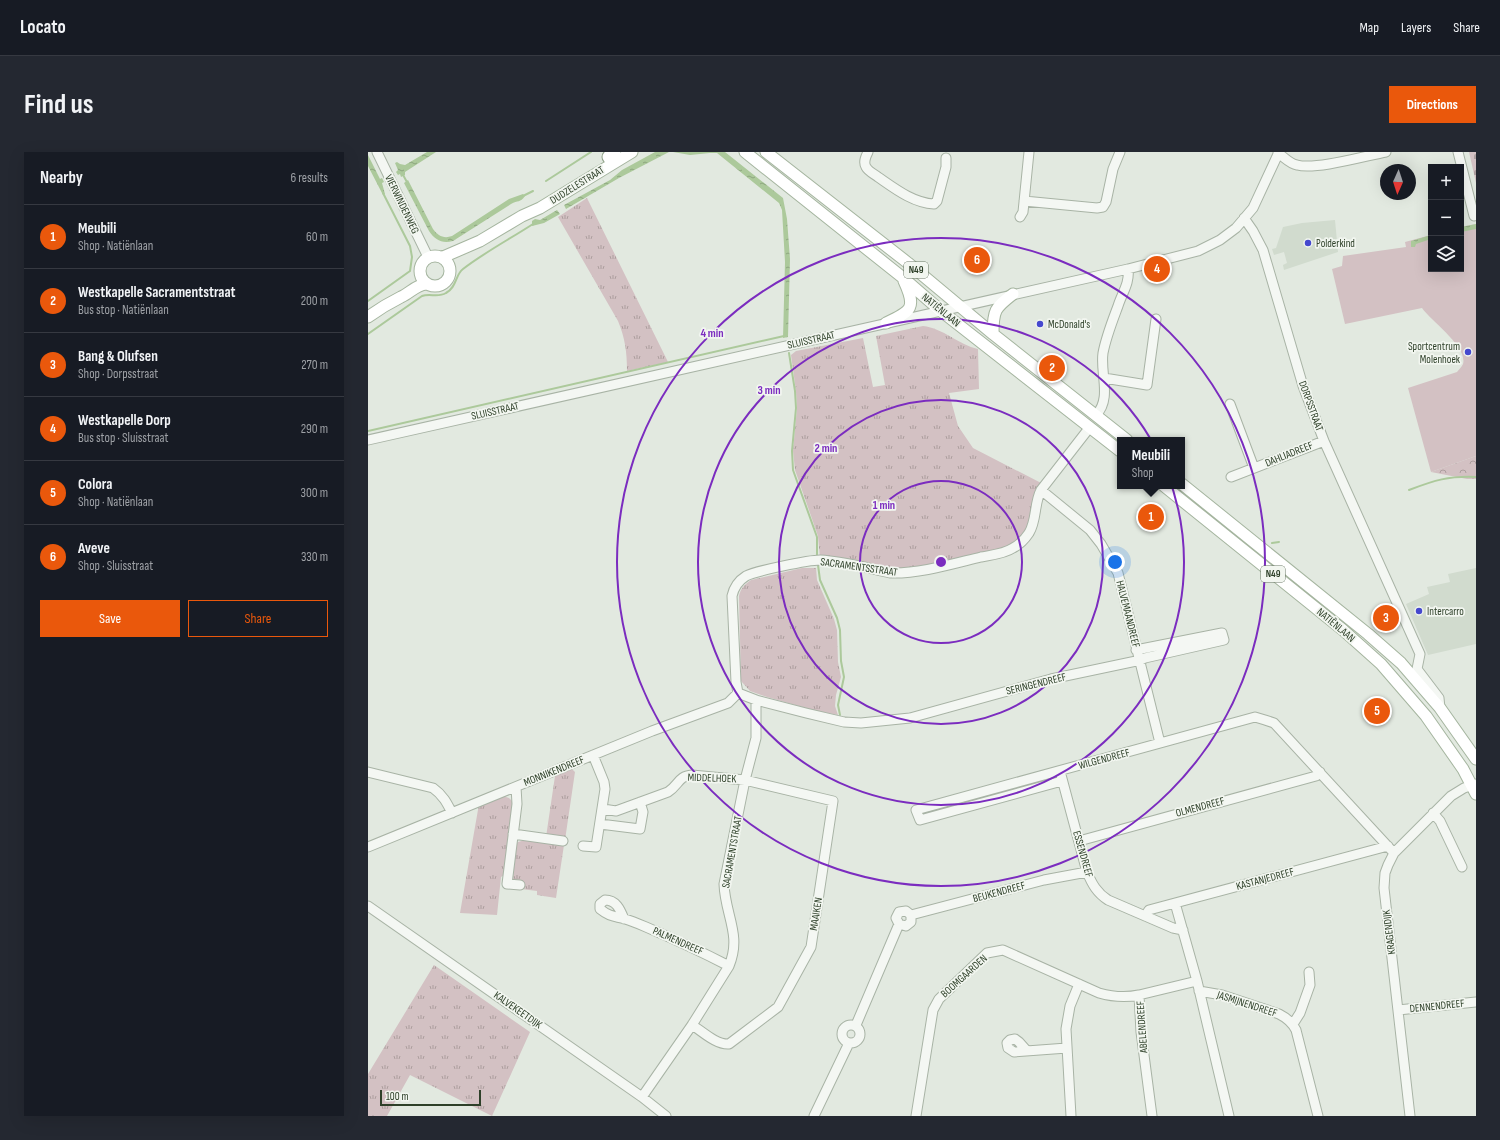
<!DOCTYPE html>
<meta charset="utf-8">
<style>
:root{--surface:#171b24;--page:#242831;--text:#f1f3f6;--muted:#9ea1a6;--line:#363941;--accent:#ea580c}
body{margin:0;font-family:"Sofia Sans Condensed",sans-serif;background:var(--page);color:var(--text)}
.controls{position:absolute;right:12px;top:12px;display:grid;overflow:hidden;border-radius:0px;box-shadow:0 4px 16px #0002}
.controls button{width:36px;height:36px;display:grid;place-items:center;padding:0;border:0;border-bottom:1px solid var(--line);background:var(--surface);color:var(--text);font:20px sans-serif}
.compass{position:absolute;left:1012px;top:12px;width:36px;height:36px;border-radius:50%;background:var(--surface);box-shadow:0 4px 16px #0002;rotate:183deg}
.scale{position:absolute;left:12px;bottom:10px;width:101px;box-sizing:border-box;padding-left:4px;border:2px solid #2e4029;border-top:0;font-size:11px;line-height:14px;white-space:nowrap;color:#2e4029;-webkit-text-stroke:3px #f2f6f0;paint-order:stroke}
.you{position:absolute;left:747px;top:410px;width:14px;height:14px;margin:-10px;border:3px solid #fff;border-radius:50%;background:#1a73e8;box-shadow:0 0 0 6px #1a73e833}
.badge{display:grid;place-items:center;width:26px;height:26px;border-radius:50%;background:var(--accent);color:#fff;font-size:13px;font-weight:700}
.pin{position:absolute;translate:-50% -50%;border:2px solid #fff;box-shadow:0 1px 4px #0006}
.popup{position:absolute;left:749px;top:285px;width:68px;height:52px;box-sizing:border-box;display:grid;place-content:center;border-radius:0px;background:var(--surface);filter:drop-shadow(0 1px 3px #0005);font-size:13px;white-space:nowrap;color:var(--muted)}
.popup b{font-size:15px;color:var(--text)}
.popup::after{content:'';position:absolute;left:50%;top:100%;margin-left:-8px;border:8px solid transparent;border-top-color:var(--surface)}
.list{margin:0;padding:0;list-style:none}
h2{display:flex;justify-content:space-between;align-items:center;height:52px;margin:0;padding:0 16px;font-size:17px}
h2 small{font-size:13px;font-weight:400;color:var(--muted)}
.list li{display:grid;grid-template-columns:26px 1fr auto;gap:12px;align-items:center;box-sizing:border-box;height:64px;padding:0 16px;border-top:1px solid var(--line)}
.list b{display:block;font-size:15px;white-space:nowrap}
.list p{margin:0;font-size:13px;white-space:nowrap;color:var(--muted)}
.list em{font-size:13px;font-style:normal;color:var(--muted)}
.actions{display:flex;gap:8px;padding:12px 16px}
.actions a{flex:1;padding:9px 0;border:1px solid var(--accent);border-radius:0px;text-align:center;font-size:14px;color:var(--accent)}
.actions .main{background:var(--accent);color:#fff}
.icon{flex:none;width:22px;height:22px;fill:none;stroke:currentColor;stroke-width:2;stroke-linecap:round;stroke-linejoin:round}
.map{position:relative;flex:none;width:1108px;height:964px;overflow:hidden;border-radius:0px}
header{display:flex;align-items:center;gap:24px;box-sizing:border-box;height:56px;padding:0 20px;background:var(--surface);border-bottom:1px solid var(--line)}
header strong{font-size:19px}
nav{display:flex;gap:22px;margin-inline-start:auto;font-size:14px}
.intro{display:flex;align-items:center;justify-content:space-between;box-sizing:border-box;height:96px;padding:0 24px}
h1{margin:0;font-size:28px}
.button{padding:10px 18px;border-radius:0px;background:var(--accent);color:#fff;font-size:14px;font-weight:700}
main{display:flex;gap:24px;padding:0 24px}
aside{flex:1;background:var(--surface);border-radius:0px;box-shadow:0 4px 16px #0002}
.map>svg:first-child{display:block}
.built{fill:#d1dbce}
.grass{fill:url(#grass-tufts)}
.forest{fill:url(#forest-crowns)}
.cemetery{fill:url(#cemetery-stones)}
.park{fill:#d3c1c3}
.water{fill:url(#water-ripples)}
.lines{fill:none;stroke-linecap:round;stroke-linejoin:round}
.stream{stroke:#acc99b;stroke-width:2}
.minor-casing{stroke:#a8b3a5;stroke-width:11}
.major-casing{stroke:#a5b59f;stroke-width:13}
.highway-casing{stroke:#8ea087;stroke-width:15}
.minor{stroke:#f4f7f3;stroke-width:9}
.major{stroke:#fff;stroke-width:11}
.highway{stroke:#fff;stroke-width:13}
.ring{fill:none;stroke:#7b2cbf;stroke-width:2}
.poi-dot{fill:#4548ce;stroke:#f2f6f0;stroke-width:1.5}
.labels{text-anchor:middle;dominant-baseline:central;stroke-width:3.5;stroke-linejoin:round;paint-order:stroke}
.shield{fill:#f2f6f0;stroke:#697765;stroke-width:1}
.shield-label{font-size:10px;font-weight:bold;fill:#2e4029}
.street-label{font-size:11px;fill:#2e4029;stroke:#f2f6f0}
.poi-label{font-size:11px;fill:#2e4029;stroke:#f2f6f0;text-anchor:start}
.centre{fill:#7b2cbf;stroke:#f2f6f0;stroke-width:2}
.ring-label{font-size:12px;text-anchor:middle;font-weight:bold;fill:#7b2cbf;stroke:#f2f6f0;stroke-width:3.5;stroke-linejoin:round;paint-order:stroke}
</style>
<header>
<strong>Locato</strong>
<nav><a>Map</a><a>Layers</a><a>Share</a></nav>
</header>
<div class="intro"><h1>Find us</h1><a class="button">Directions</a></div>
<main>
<aside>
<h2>Nearby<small>6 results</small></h2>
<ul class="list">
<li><span class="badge">1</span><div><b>Meubili</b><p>Shop · Natiënlaan</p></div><em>60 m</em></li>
<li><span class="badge">2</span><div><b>Westkapelle Sacramentstraat</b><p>Bus stop · Natiënlaan</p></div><em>200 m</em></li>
<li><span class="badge">3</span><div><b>Bang &amp; Olufsen</b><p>Shop · Dorpsstraat</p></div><em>270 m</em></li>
<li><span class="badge">4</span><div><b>Westkapelle Dorp</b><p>Bus stop · Sluisstraat</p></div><em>290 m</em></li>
<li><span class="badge">5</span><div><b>Colora</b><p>Shop · Natiënlaan</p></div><em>300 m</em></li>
<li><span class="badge">6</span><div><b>Aveve</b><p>Shop · Sluisstraat</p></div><em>330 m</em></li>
</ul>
<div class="actions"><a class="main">Save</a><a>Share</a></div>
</aside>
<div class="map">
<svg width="1108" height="964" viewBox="0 0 1108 964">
<defs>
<pattern id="grass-tufts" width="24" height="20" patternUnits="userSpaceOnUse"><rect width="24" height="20" fill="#d3c1c3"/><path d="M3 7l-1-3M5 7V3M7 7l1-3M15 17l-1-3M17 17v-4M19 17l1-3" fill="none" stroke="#ac9e9e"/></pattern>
<pattern id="forest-crowns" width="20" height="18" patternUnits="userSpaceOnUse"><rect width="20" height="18" fill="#d3c1c3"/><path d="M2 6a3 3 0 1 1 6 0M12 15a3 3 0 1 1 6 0" fill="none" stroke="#ac9e9e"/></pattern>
<pattern id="cemetery-stones" width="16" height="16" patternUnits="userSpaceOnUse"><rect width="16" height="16" fill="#d3c1c3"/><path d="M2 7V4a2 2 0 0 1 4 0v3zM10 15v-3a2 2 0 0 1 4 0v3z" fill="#ac9e9e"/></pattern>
<pattern id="water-ripples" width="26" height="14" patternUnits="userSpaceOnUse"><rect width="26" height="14" fill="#acc99b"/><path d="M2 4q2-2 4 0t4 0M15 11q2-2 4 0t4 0" fill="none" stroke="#8ca57e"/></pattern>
</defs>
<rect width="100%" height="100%" fill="#e2e9e0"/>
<path class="built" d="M967,68L970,100L916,118L915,113L919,111L916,100L906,103L904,97L908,96L915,75L934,71Z
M1108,416V492L1060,503L1038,452L1061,442L1059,435L1082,430L1080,422Z"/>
<path class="grass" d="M219,46L300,210L259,219C259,200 257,186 250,169L190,65Z
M555,174C575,176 591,193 610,197L611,237L581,241L590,274L605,296L677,333L665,371L647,396L530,421L452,406L450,384L427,318L425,299L429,256L428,239L423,203L428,199L495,186L505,235L517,233L508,184Z
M434,416H448L449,428L466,467L469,478L470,510L473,525L468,543L467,554L470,563L445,558L399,545L382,539L373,529L371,444C373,436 376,433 383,428Z
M204,617L207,620L197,688L178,685L187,624Z
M135,644L141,646L145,650L136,723L133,725L129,763L92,761L111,652Z
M157,688L196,693L188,746L169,743V739L153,737L149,730L145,727L148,692L150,690Z
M66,813L162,880L124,964L42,923L19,964H0V922Z"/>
<path class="forest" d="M1108,304V327H1099L1063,320Z"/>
<path class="cemetery" d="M1101,0H1108V31Z"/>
<path class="park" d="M1108,72V304L1063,320L1040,236L1089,220C1091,217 1094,215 1095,212C1100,195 1063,169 1054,156L977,172L964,117L974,114L975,104L1038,95L1037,90L1063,83V117H1093V75Z"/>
<path class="water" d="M59,0H68L37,20V23L33,25L32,22L30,23L28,20L30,18L27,11L29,10L32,12L37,13Z
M287,0H301L251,26L198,57L196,53L242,28L254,18Z
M305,0H357L415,46L419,67L422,107L420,185L415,186L417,110L414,58L411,51L349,1H342L322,3Z
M0,3L12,27L14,26L16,30L14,31L17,42L15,43L0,14Z
M40,28L65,77C70,84 76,87 84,84L141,47L155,42L157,44C152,51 150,48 143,52L85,89C74,92 67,88 61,79L36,31Z
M189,58L192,62L176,71L164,74V69L167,67L172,68Z
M1108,72V77L1093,80V75Z
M1063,83V87L1048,92L1047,95H1043V89Z"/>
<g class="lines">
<path class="stream" d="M34,21L40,32
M178,29L223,0
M155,44L165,39
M0,149L42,119L44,105L42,94L15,41
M0,182L54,144C62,141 70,146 78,141C89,135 87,123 95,117C117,100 142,87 165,72
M421,201L427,239L428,256L424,299L425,318L449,385V404
M0,279L416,184
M1041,338C1067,328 1080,324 1108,325
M904,391L911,390
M450,413L452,428L469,466L472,478L473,509L476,525L470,553L472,563"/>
<defs>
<path id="minor" d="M9,0L60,105
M500,0C498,4 495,10 498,15C500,19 506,22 510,25C526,36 545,51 566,52L569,49L578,15V6
M1090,0L1106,64
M910,1C916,5 922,12 929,13C948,18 997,4 1018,0
M656,49L729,56L735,55L738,50L745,17L752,0
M652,65L655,60L661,0
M876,66L885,79L895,98L935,234L956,289L1052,502L1049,517L1071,546L1072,556
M736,226L779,233L788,167
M862,252L886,316
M728,263C744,247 732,221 735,201C738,185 744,170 750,154C754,141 762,131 760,117
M0,288L760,117L830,99L852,88L868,76L885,56L911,0
M863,325L956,289
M673,338L722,378L733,392L750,421L792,591
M370,541L388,548L438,561L476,570L493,571L542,566L683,527L773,508L777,506L856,488L854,481L768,498
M370,541L368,530L364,444C366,435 370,429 378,424C387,419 441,408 452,408C475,409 499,416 522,421C551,422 584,412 613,405C623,403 636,402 645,396C651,393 657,387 661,381C669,368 666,351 673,338L722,275
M0,620L65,636C75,643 79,651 84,661
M693,623L719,720C724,732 729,741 740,748L805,776L815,778
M694,629L552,668L548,658L887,565L897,568L906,571L1026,701
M148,635L149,652L139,732L152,733
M235,657L248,659L300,640C311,633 310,624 324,623L377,628L465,649L443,795L410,855L361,892C348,893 334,879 324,873
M1065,661L1072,669L1094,715
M232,672L272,677L275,660L272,650
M145,682L195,689
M711,689L948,624L952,620
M215,694L228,695L237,637L236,630L225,603
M0,695L284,579L360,551L370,541
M807,751L829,829L861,964
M0,754L274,945L298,964
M538,759L543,763V770L538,774L531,772L528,766L531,760Z
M543,763L676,728L719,720
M777,764L781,758L1020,694
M256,767C252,757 248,748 237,748L232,752V757C242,765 246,764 257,767C264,769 271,772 278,775C306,787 334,800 361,814
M831,839L854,843L911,862C919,866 924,870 928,878L950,964
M1030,858L1108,850
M925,872L932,861L942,833L941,820
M474 882a9 9 0 1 1 18 0a9 9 0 1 1-18 0Z
M488,873L531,772
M659,899L651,890L647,887L642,888L639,891L640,896L646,900L699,896
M274,945L324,873L361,814C374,783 357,763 356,732L377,628L388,586V548
M446,964L481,891
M548,964L565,858L571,847L619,801L635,798L731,841C745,845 757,846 771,843
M703,964L698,877L702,854L711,832
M784,964L773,880L771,843L829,829
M1042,964L1016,736L1017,721L1020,713L1026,701L1083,644L1096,636L1108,632"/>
<path id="major" d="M377,0L534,125L573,159L752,299
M398,0L540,111L625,182L759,288
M52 119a15 15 0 1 1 30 0a15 15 0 1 1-30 0Z
M75,105L112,89L154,64L172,56L264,0
M0,165C11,157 21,151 33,145C42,141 48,133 58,132
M518,171C543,159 549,157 536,129
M625,182C625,158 627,156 645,142
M814,332L1000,482L1033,511L1072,556L1108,607
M796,334L975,478L1013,512L1058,564L1095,617L1108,642"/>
<path id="highway" d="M241,5L246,0"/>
</defs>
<use href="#minor" class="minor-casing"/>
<use href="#major" class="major-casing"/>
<use href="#highway" class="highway-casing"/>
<use href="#minor" class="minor"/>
<use href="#major" class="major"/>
<use href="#highway" class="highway"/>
</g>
<g class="ring">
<circle cx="573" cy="410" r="81"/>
<circle cx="573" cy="410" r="162"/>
<circle cx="573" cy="410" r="243"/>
<circle cx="573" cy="410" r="324"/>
</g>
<g class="poi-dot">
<circle cx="940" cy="91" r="4"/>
<circle cx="672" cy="172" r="4"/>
<circle cx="1100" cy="200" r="4"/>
<circle cx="1051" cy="459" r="4"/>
</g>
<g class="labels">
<g class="shield">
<rect x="536" y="110" width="24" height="16" rx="3"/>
<rect x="893" y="414" width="24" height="16" rx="3"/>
</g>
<g class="shield-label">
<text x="548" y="118">N49</text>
<text x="905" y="422">N49</text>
</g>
<g class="street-label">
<text transform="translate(209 33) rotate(-32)">DUDZELESTRAAT</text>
<text transform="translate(34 52) rotate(64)">VIERWINDENWEG</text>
<text transform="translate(573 158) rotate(39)">NATIËNLAAN</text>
<text transform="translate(443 188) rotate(-13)">SLUISSTRAAT</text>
<text transform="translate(943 254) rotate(70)">DORPSSTRAAT</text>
<text transform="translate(127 259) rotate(-13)">SLUISSTRAAT</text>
<text transform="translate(921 302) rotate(-22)">DAHLIADREEF</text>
<text transform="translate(491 415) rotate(8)">SACRAMENTSSTRAAT</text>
<text transform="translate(760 462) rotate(76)">HALVEMAANDREEF</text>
<text transform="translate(968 473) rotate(40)">NATIËNLAAN</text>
<text transform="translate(668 532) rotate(-14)">SERINGENDREEF</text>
<text transform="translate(736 607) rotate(-15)">WILGENDREEF</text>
<text transform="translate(186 619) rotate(-22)">MONNIKENDREEF</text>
<text transform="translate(344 626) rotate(2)">MIDDELHOEK</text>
<text transform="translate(832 655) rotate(-15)">OLMENDREEF</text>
<text transform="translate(364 700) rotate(-80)">SACRAMENTSTRAAT</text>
<text transform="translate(715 702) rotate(74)">ESSENDREEF</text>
<text transform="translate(897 727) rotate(-15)">KASTANJEDREEF</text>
<text transform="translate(631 740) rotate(-15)">BEUKENDREEF</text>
<text transform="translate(448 762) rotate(-81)">MAAIKEN</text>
<text transform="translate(1021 780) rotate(-97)">KRAGENDIJK</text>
<text transform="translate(310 789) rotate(24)">PALMENDREEF</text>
<text transform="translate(596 824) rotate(-42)">BOOMGAARDEN</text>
<text transform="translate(879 852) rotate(18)">JASMIJNENDREEF</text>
<text transform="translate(1069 854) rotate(-6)">DENNENDREEF</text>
<text transform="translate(150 858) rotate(35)">KALVEKEETDIJK</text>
<text transform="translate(774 875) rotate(-94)">ABELENDREEF</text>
</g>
<g class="poi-label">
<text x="948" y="91">Polderkind</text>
<text x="680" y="172">McDonald's</text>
<text x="1092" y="194" text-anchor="end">Sportcentrum<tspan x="1092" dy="13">Molenhoek</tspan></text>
<text x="1059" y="459">Intercarro</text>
</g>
</g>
<circle cx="573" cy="410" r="6" class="centre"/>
<g class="ring-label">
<text x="344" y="185">4 min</text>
<text x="401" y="242">3 min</text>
<text x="458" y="300">2 min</text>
<text x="516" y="357">1 min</text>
</g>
</svg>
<div class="controls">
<button>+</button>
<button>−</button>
<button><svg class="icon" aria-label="layers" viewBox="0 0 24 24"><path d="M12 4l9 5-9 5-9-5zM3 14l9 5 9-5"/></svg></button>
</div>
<svg class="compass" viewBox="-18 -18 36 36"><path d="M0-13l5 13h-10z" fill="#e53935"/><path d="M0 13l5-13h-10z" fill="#9ea1a6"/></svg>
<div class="scale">100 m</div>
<div class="you"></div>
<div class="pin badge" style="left:783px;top:365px">1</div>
<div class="popup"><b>Meubili</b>Shop</div>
<div class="pin badge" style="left:684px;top:216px">2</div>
<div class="pin badge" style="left:1018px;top:466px">3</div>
<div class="pin badge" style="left:789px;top:117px">4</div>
<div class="pin badge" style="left:1009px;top:559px">5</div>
<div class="pin badge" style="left:609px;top:108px">6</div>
</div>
</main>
